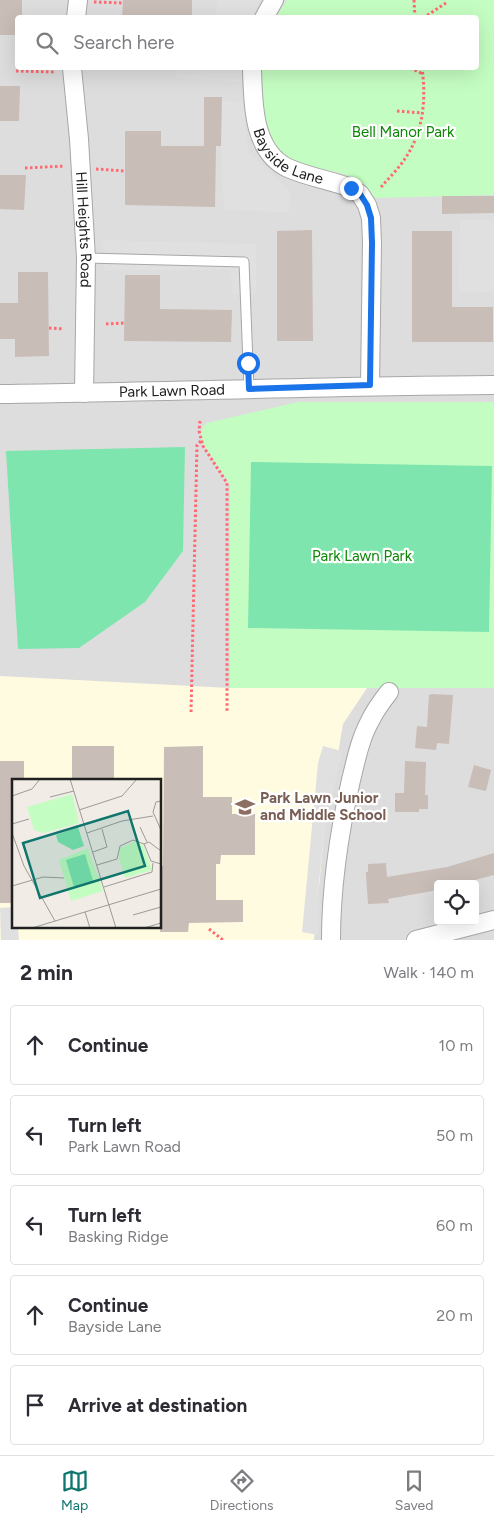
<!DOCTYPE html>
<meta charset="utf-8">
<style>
:root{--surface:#fff;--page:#f7f7f7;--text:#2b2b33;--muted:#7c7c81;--line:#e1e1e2;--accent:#0f766e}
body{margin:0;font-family:Figtree,sans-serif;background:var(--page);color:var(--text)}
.controls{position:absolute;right:15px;bottom:15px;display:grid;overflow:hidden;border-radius:5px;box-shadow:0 5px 20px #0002}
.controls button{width:45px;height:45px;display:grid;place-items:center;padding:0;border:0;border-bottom:1px solid var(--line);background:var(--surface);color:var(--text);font:25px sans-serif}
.stop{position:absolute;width:15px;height:15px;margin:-11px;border:4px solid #1a73e8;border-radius:50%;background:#fff}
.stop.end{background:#1a73e8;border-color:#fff;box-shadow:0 1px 5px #0008}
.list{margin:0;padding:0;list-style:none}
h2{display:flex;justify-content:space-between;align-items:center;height:65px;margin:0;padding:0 20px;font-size:21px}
h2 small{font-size:16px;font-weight:400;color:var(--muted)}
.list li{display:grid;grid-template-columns:32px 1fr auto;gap:15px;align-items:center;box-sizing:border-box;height:80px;margin:0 10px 10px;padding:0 10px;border:1px solid var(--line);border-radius:5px}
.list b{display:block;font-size:19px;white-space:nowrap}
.list p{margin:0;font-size:16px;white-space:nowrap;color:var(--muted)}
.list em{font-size:16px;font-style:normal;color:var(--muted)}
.icon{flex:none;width:28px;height:28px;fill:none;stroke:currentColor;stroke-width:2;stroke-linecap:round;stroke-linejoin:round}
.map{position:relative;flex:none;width:494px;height:940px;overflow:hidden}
.search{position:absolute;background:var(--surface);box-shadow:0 5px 20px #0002;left:15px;right:15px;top:15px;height:55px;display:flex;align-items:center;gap:12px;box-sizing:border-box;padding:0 18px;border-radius:5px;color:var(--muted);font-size:19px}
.sheet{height:515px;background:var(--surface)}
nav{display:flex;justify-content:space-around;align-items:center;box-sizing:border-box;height:70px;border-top:1px solid var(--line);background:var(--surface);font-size:14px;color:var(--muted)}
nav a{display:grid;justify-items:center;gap:2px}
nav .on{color:var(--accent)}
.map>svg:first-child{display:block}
.residential{fill:#dedddd;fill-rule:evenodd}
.education{fill:#fffbe1;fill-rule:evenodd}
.park{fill:#c4fdc1}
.pitch{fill:#7fe5af}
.parking{fill:#e0e0e0}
.building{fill:#c9bdb8}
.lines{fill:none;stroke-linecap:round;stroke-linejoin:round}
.lane-casing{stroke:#a7a7a7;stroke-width:11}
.street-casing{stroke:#a7a7a7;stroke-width:20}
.path{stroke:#ff696f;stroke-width:3;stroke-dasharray:2.5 2.5;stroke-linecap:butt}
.lane{stroke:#fff;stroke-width:9}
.street{stroke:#fff;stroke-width:18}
.route{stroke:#1a73e8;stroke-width:6}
.labels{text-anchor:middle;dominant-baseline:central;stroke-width:4.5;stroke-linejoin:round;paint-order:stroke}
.park-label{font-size:15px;fill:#0c8804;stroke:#fff}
.street-label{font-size:15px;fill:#202020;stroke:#fff}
.education-label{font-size:15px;font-weight:bold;fill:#785e54;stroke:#fff;text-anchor:start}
.inset-road{fill:none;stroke:#9d9a97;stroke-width:1}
.view{fill:#0f766e;fill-opacity:0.15;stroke:#0f766e;stroke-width:2.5}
.inset-edge{fill:none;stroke:#202020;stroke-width:2.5}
</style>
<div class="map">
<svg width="494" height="940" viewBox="0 0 494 940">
<rect width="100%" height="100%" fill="#f1ece6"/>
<path class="residential" d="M0,0H494V940H0ZM18,18H476V68H18ZM14,780H160V926H14ZM438,884H475V921H438Z"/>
<path class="education" d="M0,676L230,688H367L343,724L324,834L314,940H0ZM14,780H160V926H14Z"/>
<path class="park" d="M287,0H494V195L375,198C350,153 286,186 268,136C261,117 262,88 261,68H476V18L276,17Z
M298,402H494V688H230V485L204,445L201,435L203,427L207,423Z"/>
<path class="pitch" d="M185,447L183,551L145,602L79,648L18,649L6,451Z
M251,462L492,466L489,632L248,628Z"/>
<path class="parking" d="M217,0H259L255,17L216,18Z
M176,68H247L244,82L176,78Z
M219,100L243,103L248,152L291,192L289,212L224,210Z
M460,220H494V292L459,291Z
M103,240L256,244V294H232L231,270H104Z
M323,746L342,751L324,834L319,882L318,935L302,932L318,763Z
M14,907V926H18L19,940H1L0,908Z"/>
<path class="building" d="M0,0H22V18H18V35H0Z
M123,0H192V18H122Z
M0,86H20L19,121H0Z
M204,97H222L221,146H204Z
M125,131H161V146H216L215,207L125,205Z
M0,175H26L24,210L0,209Z
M442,196H494V213L442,214Z
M312,230L313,341H277V231Z
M412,231H452V307H493V342H412Z
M18,272H48L49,356L15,357V339H0V303H18Z
M125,275H160V309L232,310L231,342L124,341Z
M432,694L453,695L449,744L437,743L436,750L415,748L417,726L427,727L429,695Z
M72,746H114V780H72Z
M203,746V797H232V814H255V855H221L220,864H216V900H243V922L189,923L188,932H160V866H163L164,747Z
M0,761H24V780H14V903H0Z
M405,761L426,762L425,795H428V809H419V812H395V793H404Z
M474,765L491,770L486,791L468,787Z
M494,853V875L460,884H438V890L388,899L389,903L368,904L366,875V872H368V864L386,863L387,877L447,867Z"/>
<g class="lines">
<defs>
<path id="lane" d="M86,258L244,262L249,389"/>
<g id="street">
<path d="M76,18L78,0"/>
<path d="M264,18L274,0"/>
<path id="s1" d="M72,68L79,139L86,258L84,393"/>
<path id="s2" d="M252,68C253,101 252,151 288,168C308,177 330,180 351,188L360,194L367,205L371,218L372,243L370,385"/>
<path id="s3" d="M0,394C165,392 329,386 494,385"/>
<path d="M331,940C331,885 339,833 351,780C356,760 360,739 370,721C375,710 382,701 389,692"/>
<path d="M416,940L494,920"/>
</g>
</defs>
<use href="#lane" class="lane-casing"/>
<use href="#street" class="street-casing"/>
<path class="path" d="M414,0L415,18
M94,2L123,3
M423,18L446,3
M410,68L423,74
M16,71L56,72
M397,111L422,113
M25,168L65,166
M96,169L125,171
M381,187C390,177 401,166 408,154C424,128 426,97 422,68
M106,324L124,323
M49,328L64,329
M200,421L199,431L203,446L227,483V712
M191,712L197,445L202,440
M209,929L223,940"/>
<use href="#lane" class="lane"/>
<use href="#street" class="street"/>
</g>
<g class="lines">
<path class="route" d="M248,363L249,389L370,385L372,243L371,218L367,205L360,194L351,188"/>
</g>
<defs>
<symbol id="school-bare" viewBox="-9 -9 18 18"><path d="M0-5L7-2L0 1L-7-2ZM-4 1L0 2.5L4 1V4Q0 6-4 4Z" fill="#8d6e63" stroke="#fff" stroke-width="2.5" paint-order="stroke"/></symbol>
</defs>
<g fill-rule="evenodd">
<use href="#school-bare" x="231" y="793" width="28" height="28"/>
</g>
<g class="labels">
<g class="park-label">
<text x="403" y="132">Bell Manor Park</text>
<text x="362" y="556">Park Lawn Park</text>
</g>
<g class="street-label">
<text stroke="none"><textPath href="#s2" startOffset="105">Bayside Lane</textPath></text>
<text stroke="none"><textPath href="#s1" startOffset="162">Hill Heights Road</textPath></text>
<text stroke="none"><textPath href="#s3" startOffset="172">Park Lawn Road</textPath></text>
</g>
<g class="education-label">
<text x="260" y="798">Park Lawn Junior<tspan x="260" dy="17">and Middle School</tspan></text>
</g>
</g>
<g transform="translate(12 779)">
<rect width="149" height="149" fill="#f1ece6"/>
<path d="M60,15L67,44L32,54L22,51L15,28ZM122,63L131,66L140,91L113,99L107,80L108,69ZM76,69L91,112L59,122L47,81Z" fill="#c4fdc1"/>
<path d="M66,48L72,67L61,71L46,63L44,56ZM73,75L81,102L62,108L54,81Z" fill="#7fe5af"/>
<path class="inset-road" d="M58,0L104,149M0,17L20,10L28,0M38,18L62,12M149,22L144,23L141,33L149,51M67,31L110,17L125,0M0,45L17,40M128,48L135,63M0,54L12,87L43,142M75,54L110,42L141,37M132,65L137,63L149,72M81,73L95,68L90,50M85,86L105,80L108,67L121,61L132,65L139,82L149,85M0,107L31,98L52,99M92,108L140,93L141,84M73,133L78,149M121,136L149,128M20,149L149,110M132,149L149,144"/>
<path class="view" d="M116,32L133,87L28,119L11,64Z"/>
<rect width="149" height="149" class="inset-edge"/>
</g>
</svg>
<div class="controls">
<button><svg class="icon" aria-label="locate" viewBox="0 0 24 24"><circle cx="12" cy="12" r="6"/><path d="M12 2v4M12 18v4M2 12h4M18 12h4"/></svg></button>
</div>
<div class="stop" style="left:248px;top:363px"></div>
<div class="stop end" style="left:351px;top:188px"></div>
<div class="search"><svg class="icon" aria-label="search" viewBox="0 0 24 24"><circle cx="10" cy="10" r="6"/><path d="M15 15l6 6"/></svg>Search here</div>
</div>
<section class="sheet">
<h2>2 min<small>Walk · 140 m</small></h2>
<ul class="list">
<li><svg class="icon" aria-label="ahead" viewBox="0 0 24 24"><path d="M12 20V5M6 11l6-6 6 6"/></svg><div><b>Continue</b></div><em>10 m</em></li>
<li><svg class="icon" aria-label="left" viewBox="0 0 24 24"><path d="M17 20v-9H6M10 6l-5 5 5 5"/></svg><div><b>Turn left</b><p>Park Lawn Road</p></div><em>50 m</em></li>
<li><svg class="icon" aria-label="left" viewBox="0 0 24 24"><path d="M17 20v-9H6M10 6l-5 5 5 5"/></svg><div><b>Turn left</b><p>Basking Ridge</p></div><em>60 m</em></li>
<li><svg class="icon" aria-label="ahead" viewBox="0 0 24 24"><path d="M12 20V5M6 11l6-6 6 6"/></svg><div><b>Continue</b><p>Bayside Lane</p></div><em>20 m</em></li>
<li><svg class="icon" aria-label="arrive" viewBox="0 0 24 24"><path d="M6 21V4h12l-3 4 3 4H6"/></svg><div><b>Arrive at destination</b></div></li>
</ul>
</section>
<nav>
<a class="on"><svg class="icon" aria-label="map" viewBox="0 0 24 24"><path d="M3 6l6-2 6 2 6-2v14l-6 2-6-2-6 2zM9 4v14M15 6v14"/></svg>Map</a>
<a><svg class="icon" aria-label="directions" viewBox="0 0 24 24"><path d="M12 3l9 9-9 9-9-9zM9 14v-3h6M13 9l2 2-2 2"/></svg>Directions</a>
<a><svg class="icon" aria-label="saved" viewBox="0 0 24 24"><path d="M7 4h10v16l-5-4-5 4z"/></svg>Saved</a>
</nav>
